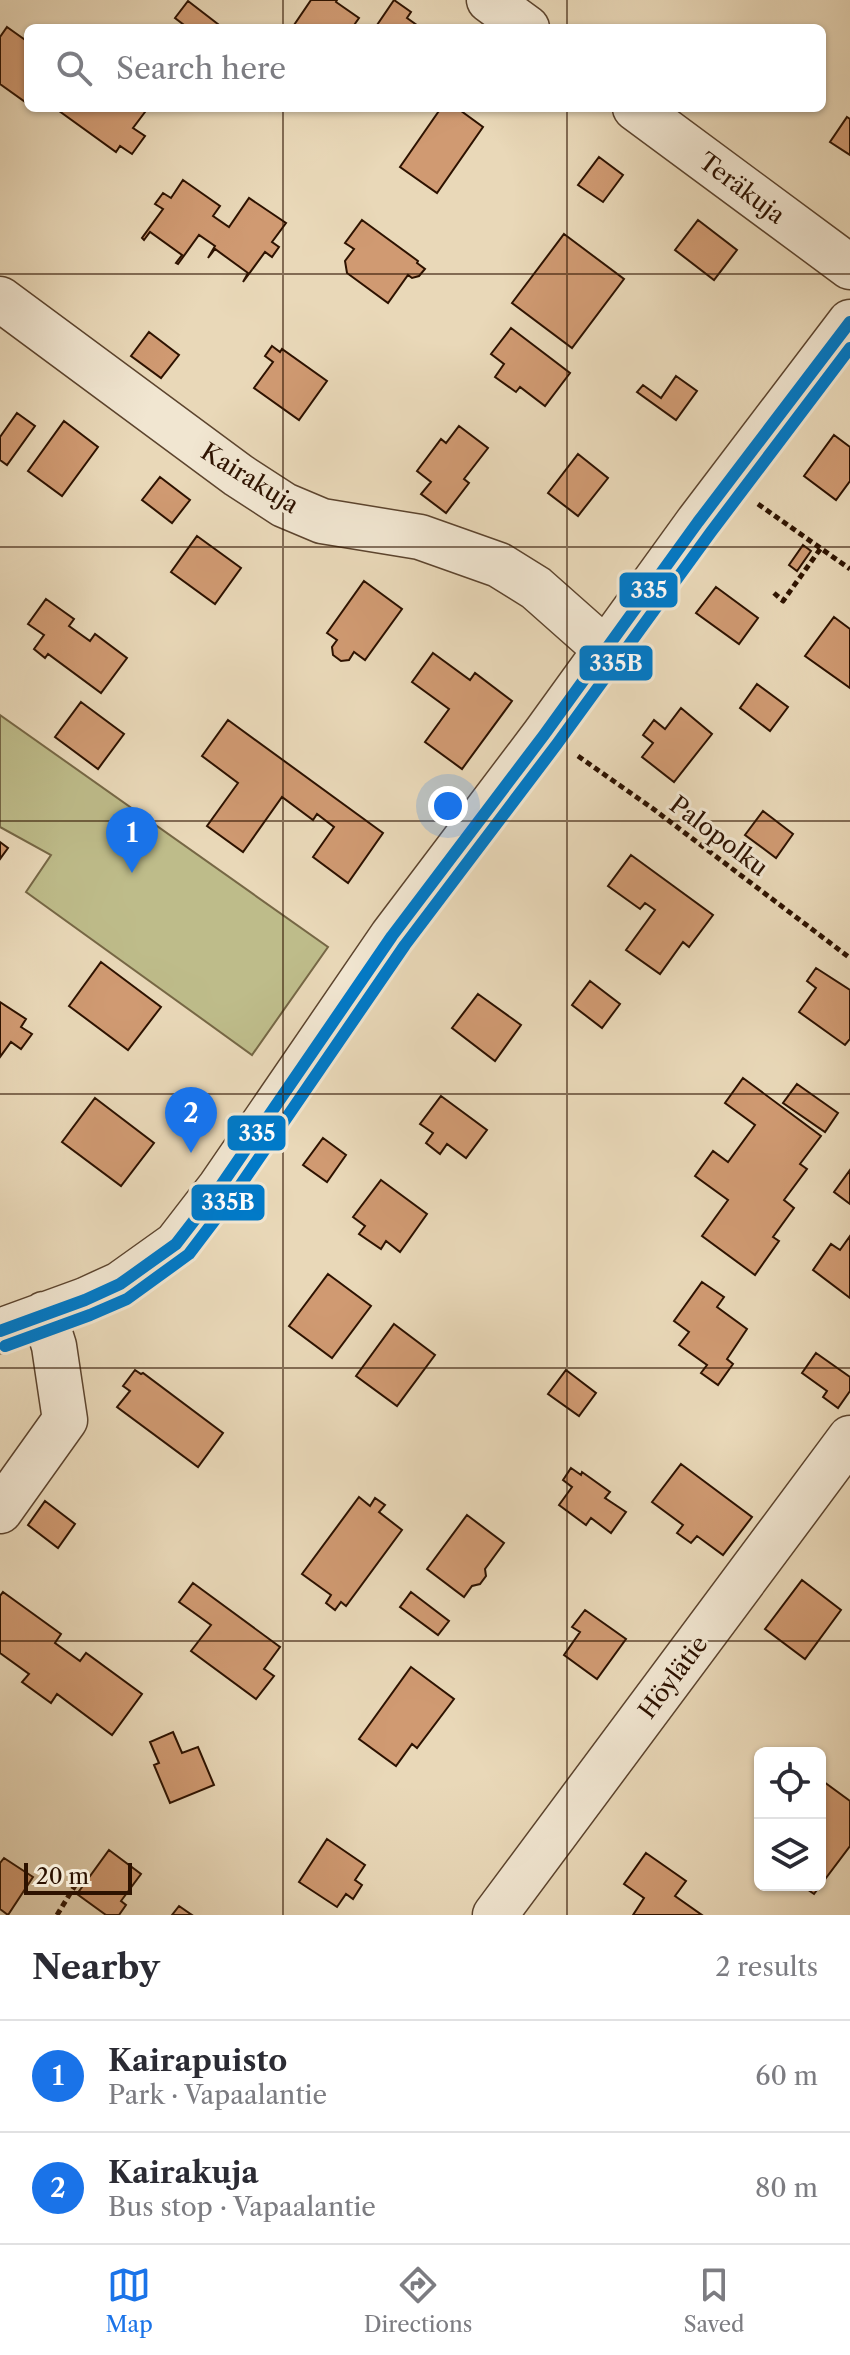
<!DOCTYPE html>
<meta charset="utf-8">
<style>
:root{--surface:#fff;--page:#f2f2f3;--text:#2b2b33;--muted:#7c7c81;--line:#e1e1e2;--accent:#1a73e8}
body{margin:0;font-family:"Libre Caslon Text",serif;background:var(--page);color:var(--text)}
.controls{position:absolute;right:24px;bottom:24px;display:grid;overflow:hidden;border-radius:12px;box-shadow:0 2px 6px #0004}
.controls button{width:72px;height:72px;display:grid;place-items:center;padding:0;border:0;border-bottom:2px solid var(--line);background:var(--surface);color:var(--text);font:40px sans-serif}
.scale{position:absolute;left:24px;bottom:20px;width:108px;box-sizing:border-box;padding-left:8px;border:4px solid #2d1200;border-top:0;font-size:22px;line-height:28px;white-space:nowrap;color:#2d1200;-webkit-text-stroke:6px #f1e6d1;paint-order:stroke}
.you{position:absolute;left:448px;top:806px;width:28px;height:28px;margin:-20px;border:6px solid #fff;border-radius:50%;background:#1a73e8;box-shadow:0 0 0 12px #1a73e833}
.badge{display:grid;place-items:center;width:52px;height:52px;border-radius:50%;background:var(--accent);color:#fff;font-size:26px;font-weight:700}
.pin{position:absolute;translate:-50% -66px;filter:drop-shadow(0 2px 4px #0008)}
.pin::after{content:'';position:absolute;top:42px;width:28px;height:24px;background:inherit;clip-path:polygon(0 0,100% 0,50% 100%)}
.list{margin:0;padding:0;list-style:none}
h2{display:flex;justify-content:space-between;align-items:center;height:104px;margin:0;padding:0 32px;font-size:34px}
h2 small{font-size:26px;font-weight:400;color:var(--muted)}
.list li{display:grid;grid-template-columns:52px 1fr auto;gap:24px;align-items:center;box-sizing:border-box;height:112px;padding:0 32px;border-top:2px solid var(--line)}
.list b{display:block;font-size:30px;white-space:nowrap}
.list p{margin:0;font-size:26px;white-space:nowrap;color:var(--muted)}
.list em{font-size:26px;font-style:normal;color:var(--muted)}
.icon{flex:none;width:44px;height:44px;fill:none;stroke:currentColor;stroke-width:2;stroke-linecap:round;stroke-linejoin:round}
.map{position:relative;flex:none;width:850px;height:1915px;overflow:hidden}
.search{position:absolute;background:var(--surface);box-shadow:0 2px 6px #0004;left:24px;right:24px;top:24px;height:88px;display:flex;align-items:center;gap:20px;box-sizing:border-box;padding:0 28px;border-radius:12px;color:var(--muted);font-size:30px}
.sheet{height:328px;background:var(--surface)}
nav{display:flex;justify-content:space-around;align-items:center;box-sizing:border-box;height:112px;border-top:2px solid var(--line);background:var(--surface);font-size:22px;color:var(--muted)}
nav a{display:grid;justify-items:center;gap:4px}
nav .on{color:var(--accent)}
.map>svg:first-child{display:block}
.green{fill:#bebc8a;stroke:#766745;stroke-width:2}
.building{fill:#d09a72;stroke:#2d1200;stroke-width:2}
.lines{fill:none;stroke-linecap:round;stroke-linejoin:round}
.minor-casing{stroke:#5c442e;stroke-width:47}
.path{stroke:#2d1200;stroke-width:5;stroke-dasharray:6 4;stroke-linecap:butt}
.minor{stroke:#f1e6d1;stroke-width:44}
.bus-1-casing{stroke:#f1e6d1;stroke-width:18}
.bus-2-casing{stroke:#f1e6d1;stroke-width:18}
.bus-1{stroke:#007ac9;stroke-width:12}
.bus-2{stroke:#007ac9;stroke-width:12}
.grid{fill:none;stroke:#2d1200;stroke-width:2;stroke-opacity:0.55}
.labels{text-anchor:middle;dominant-baseline:central;stroke-width:6;stroke-linejoin:round;paint-order:stroke}
.street-label{font-size:24px;fill:#2d1200;stroke:#f1e6d1}
.line-badge{stroke:#f1e6d1;stroke-width:3}
.badge-label{font-size:22px;text-anchor:middle;font-weight:bold;fill:#fff}
</style>
<div class="map">
<svg width="850" height="1915" viewBox="0 0 850 1915">
<rect width="100%" height="100%" fill="#e9d8b8"/>
<filter id="stains"><feTurbulence type="fractalNoise" baseFrequency=".0025" numOctaves="4"/><feColorMatrix values="0 0 0 0 .2 0 0 0 0 .09 0 0 0 0 .02 0 0 0 .5 -.17"/></filter>
<radialGradient id="worn" r=".72"><stop offset=".6" stop-color="#630" stop-opacity="0"/><stop offset="1" stop-color="#630" stop-opacity=".3"/></radialGradient>
<path class="green" d="M0,715L328,947L252,1055L26,892L51,855L0,827Z"/>
<path class="building" d="M311,0H337L336,2L359,18L352,28H292Z
M394,0L411,12L407,18L421,28H375Z
M188,1L223,28H188L175,18Z
M7,27L28,42V104L0,84V37Z
M55,108H139L145,112L133,128L145,136L132,154L120,146L116,152Z
M441,108H457L483,127L437,193L400,167Z
M847,117L850,119V155L830,142Z
M599,157L623,175L603,202L578,185Z
M183,180L220,206L213,216L229,227L249,198L286,223L272,242L279,247L272,257L265,252L243,282L248,273L215,249L208,258L215,246L199,235L178,264L176,263L182,255L150,232L144,240L142,238L163,209L155,204L163,193L171,198Z
M362,220L418,261L417,263L425,269L419,276L412,278L408,275L388,303L347,273L345,261L354,249L345,243Z
M698,220L737,250L714,280L675,250Z
M564,234L624,279L572,348L512,303Z
M511,328L570,373L545,406L520,387L516,392L495,377L504,364L491,354Z
M149,332L179,355L161,378L131,356Z
M272,346L280,352L282,349L327,381L299,420L254,388L273,362L265,356Z
M676,376L697,391L676,420L637,392L643,385L661,398Z
M17,413L35,426L7,465L0,460V437Z
M64,421L98,447L62,496L28,471Z
M459,426L488,448L464,479L469,483L446,513L421,494L431,482L417,471L441,439L446,443Z
M834,435L850,447V481L836,500L804,476Z
M578,454L608,478L578,516L548,493Z
M160,477L190,500L172,523L142,500Z
M197,536L241,568L215,604L171,572Z
M803,545L811,551L797,571L789,565Z
M364,581L402,609L365,660L354,652L349,660L341,661L333,655L332,647L337,640L327,633Z
M716,587L758,618L739,644L696,613Z
M46,599L74,619L69,626L90,641L95,634L127,658L101,693L48,654L45,658L34,649L44,635L28,624Z
M834,617L850,629V688L805,656Z
M433,653L470,680L475,673L512,701L462,769L425,742L449,709L412,682Z
M757,684L788,707L770,731L740,708Z
M81,702L124,734L98,769L55,737Z
M681,708L712,734L674,782L642,757L653,743L643,735L654,720L665,729Z
M228,720L383,833L348,883L313,857L334,827L317,814L313,820L282,797L243,852L207,826L238,783L202,756Z
M763,811L793,834L776,858L745,835Z
M0,842L8,848L0,859Z
M631,855L713,915L689,947L683,942L660,974L626,950L655,910L645,903L640,909L608,886Z
M101,962L161,1007L128,1050L69,1006Z
M816,968L850,990V1039L845,1045L799,1012L816,988L807,981Z
M590,981L620,1004L602,1028L572,1005Z
M478,994L521,1025L495,1061L452,1028Z
M0,1002L26,1019L21,1027L32,1034L21,1049L11,1042L0,1057Z
M743,1078L821,1136L800,1164L807,1169L784,1200L794,1208L773,1237L779,1241L755,1275L702,1236L728,1200L695,1176L713,1151L728,1162L755,1125L725,1103Z
M797,1084L838,1113L825,1132L783,1103Z
M441,1096L487,1130L466,1158L447,1144L440,1154L426,1143L433,1133L420,1124Z
M95,1098L154,1143L121,1186L62,1142Z
M323,1138L346,1155L327,1182L303,1165Z
M850,1170V1204L834,1192Z
M381,1180L427,1214L400,1252L386,1241L381,1249L359,1234L365,1226L353,1217Z
M850,1236V1298L813,1270L831,1244L840,1250Z
M328,1274L371,1306L332,1358L289,1326Z
M702,1282L724,1297L717,1307L747,1329L727,1359L733,1364L718,1385L701,1373L707,1365L679,1345L689,1332L674,1321Z
M394,1324L435,1355L397,1406L356,1376Z
M816,1353L850,1377V1391L838,1408L823,1397L827,1391L802,1373Z
M135,1370L141,1374L143,1373L223,1433L198,1467L117,1407L130,1391L123,1386Z
M566,1370L596,1393L579,1416L548,1394Z
M681,1464L752,1517L723,1555L697,1536L691,1543L677,1533L683,1525L652,1502Z
M571,1468L581,1475L582,1472L610,1492L605,1498L626,1512L611,1533L591,1518L586,1525L559,1505L572,1487L563,1480Z
M359,1497L370,1506L375,1498L385,1505L379,1512L402,1530L346,1606L341,1602L335,1610L326,1603L331,1595L302,1574Z
M45,1501L75,1524L58,1548L28,1525Z
M467,1515L504,1543L485,1569L486,1576L480,1584L472,1586L464,1597L427,1569Z
M802,1580L841,1610L805,1659L765,1629Z
M193,1583L280,1647L264,1669L274,1676L256,1699L191,1651L211,1625L179,1602Z
M3,1592L61,1634L55,1643L80,1661L86,1653L142,1694L112,1735L57,1694L51,1703L22,1682L29,1674L0,1653V1596Z
M411,1592L449,1621L438,1635L400,1607Z
M585,1610L626,1639L597,1679L564,1655L580,1632L572,1627Z
M411,1667L454,1699L417,1748L412,1744L396,1766L359,1739Z
M173,1732L182,1753L198,1747L214,1785L170,1803L154,1765L159,1763L150,1742Z
M820,1779L850,1801V1846L814,1894L801,1885H820Z
M327,1839L365,1865L355,1880L362,1885L353,1899L346,1894L337,1907L299,1882Z
M109,1850L141,1874L121,1901L126,1905L119,1915H106L77,1894Z
M646,1853L686,1881L675,1896L702,1915H633L644,1898L624,1884Z
M4,1858L33,1877L8,1915L0,1909V1863Z
M179,1906L192,1915H172Z"/>
<g class="lines">
<defs>
<path id="minor" d="M489,0L527,28
M635,108L850,267
M0,299L238,475L284,505L322,521L420,537L499,565L536,588L606,650
M0,1331L85,1300L120,1284L176,1244L220,1187L392,936L544,735L698,522L850,322
M0,1511L65,1420L54,1346L44,1314
M495,1915L850,1438"/>
</defs>
<use href="#minor" class="minor-casing"/>
<path class="path" d="M758,504L850,569
M774,593L783,601L821,548
M578,756L652,808L850,958
M57,1915L79,1879"/>
<use href="#minor" class="minor"/>
<defs>
<path id="bus-1" d="M0,1331L85,1300L120,1284L176,1244L220,1187L392,936L544,735L698,522L850,322"/>
<path id="bus-2" d="M5,1346L90,1315L127,1299L189,1254L233,1196L405,945L557,744L711,532L850,348"/>
</defs>
<use href="#bus-1" class="bus-1-casing"/>
<use href="#bus-2" class="bus-2-casing"/>
<use href="#bus-1" class="bus-1"/>
<use href="#bus-2" class="bus-2"/>
</g>
<path class="grid" d="M283,0V28M567,0V28M283,108V1915M567,108V1915M0,274H850M0,547H850M0,821H850M0,1094H850M0,1368H850M0,1641H850"/>
<g class="labels">
<g class="street-label">
<text transform="translate(742 188) rotate(37)">Teräkuja</text>
<text transform="translate(250 478) rotate(32)">Kairakuja</text>
<text transform="translate(719 836) rotate(37)">Palopolku</text>
<text transform="translate(673 1677) rotate(-53)">Höylätie</text>
</g>
</g>
<g class="line-badge">
<rect x="618" y="571" width="61" height="38" rx="8" fill="#007ac9"/>
<rect x="578" y="644" width="76" height="38" rx="8" fill="#007ac9"/>
<rect x="226" y="1114" width="61" height="38" rx="8" fill="#007ac9"/>
<rect x="190" y="1183" width="76" height="39" rx="8" fill="#007ac9"/>
</g>
<g class="badge-label">
<text x="649" y="598">335</text>
<text x="616" y="671">335B</text>
<text x="257" y="1141">335</text>
<text x="228" y="1210">335B</text>
</g>
<rect width="100%" height="100%" filter="url(#stains)"/>
<rect width="100%" height="100%" fill="url(#worn)"/>
</svg>
<div class="controls">
<button><svg class="icon" aria-label="locate" viewBox="0 0 24 24"><circle cx="12" cy="12" r="6"/><path d="M12 2v4M12 18v4M2 12h4M18 12h4"/></svg></button>
<button><svg class="icon" aria-label="layers" viewBox="0 0 24 24"><path d="M12 4l9 5-9 5-9-5zM3 14l9 5 9-5"/></svg></button>
</div>
<div class="scale">20 m</div>
<div class="you"></div>
<div class="pin badge" style="left:132px;top:873px">1</div>
<div class="pin badge" style="left:191px;top:1153px">2</div>
<div class="search"><svg class="icon" aria-label="search" viewBox="0 0 24 24"><circle cx="10" cy="10" r="6"/><path d="M15 15l6 6"/></svg>Search here</div>
</div>
<section class="sheet">
<h2>Nearby<small>2 results</small></h2>
<ul class="list">
<li><span class="badge">1</span><div><b>Kairapuisto</b><p>Park · Vapaalantie</p></div><em>60 m</em></li>
<li><span class="badge">2</span><div><b>Kairakuja</b><p>Bus stop · Vapaalantie</p></div><em>80 m</em></li>
</ul>
</section>
<nav>
<a class="on"><svg class="icon" aria-label="map" viewBox="0 0 24 24"><path d="M3 6l6-2 6 2 6-2v14l-6 2-6-2-6 2zM9 4v14M15 6v14"/></svg>Map</a>
<a><svg class="icon" aria-label="directions" viewBox="0 0 24 24"><path d="M12 3l9 9-9 9-9-9zM9 14v-3h6M13 9l2 2-2 2"/></svg>Directions</a>
<a><svg class="icon" aria-label="saved" viewBox="0 0 24 24"><path d="M7 4h10v16l-5-4-5 4z"/></svg>Saved</a>
</nav>
